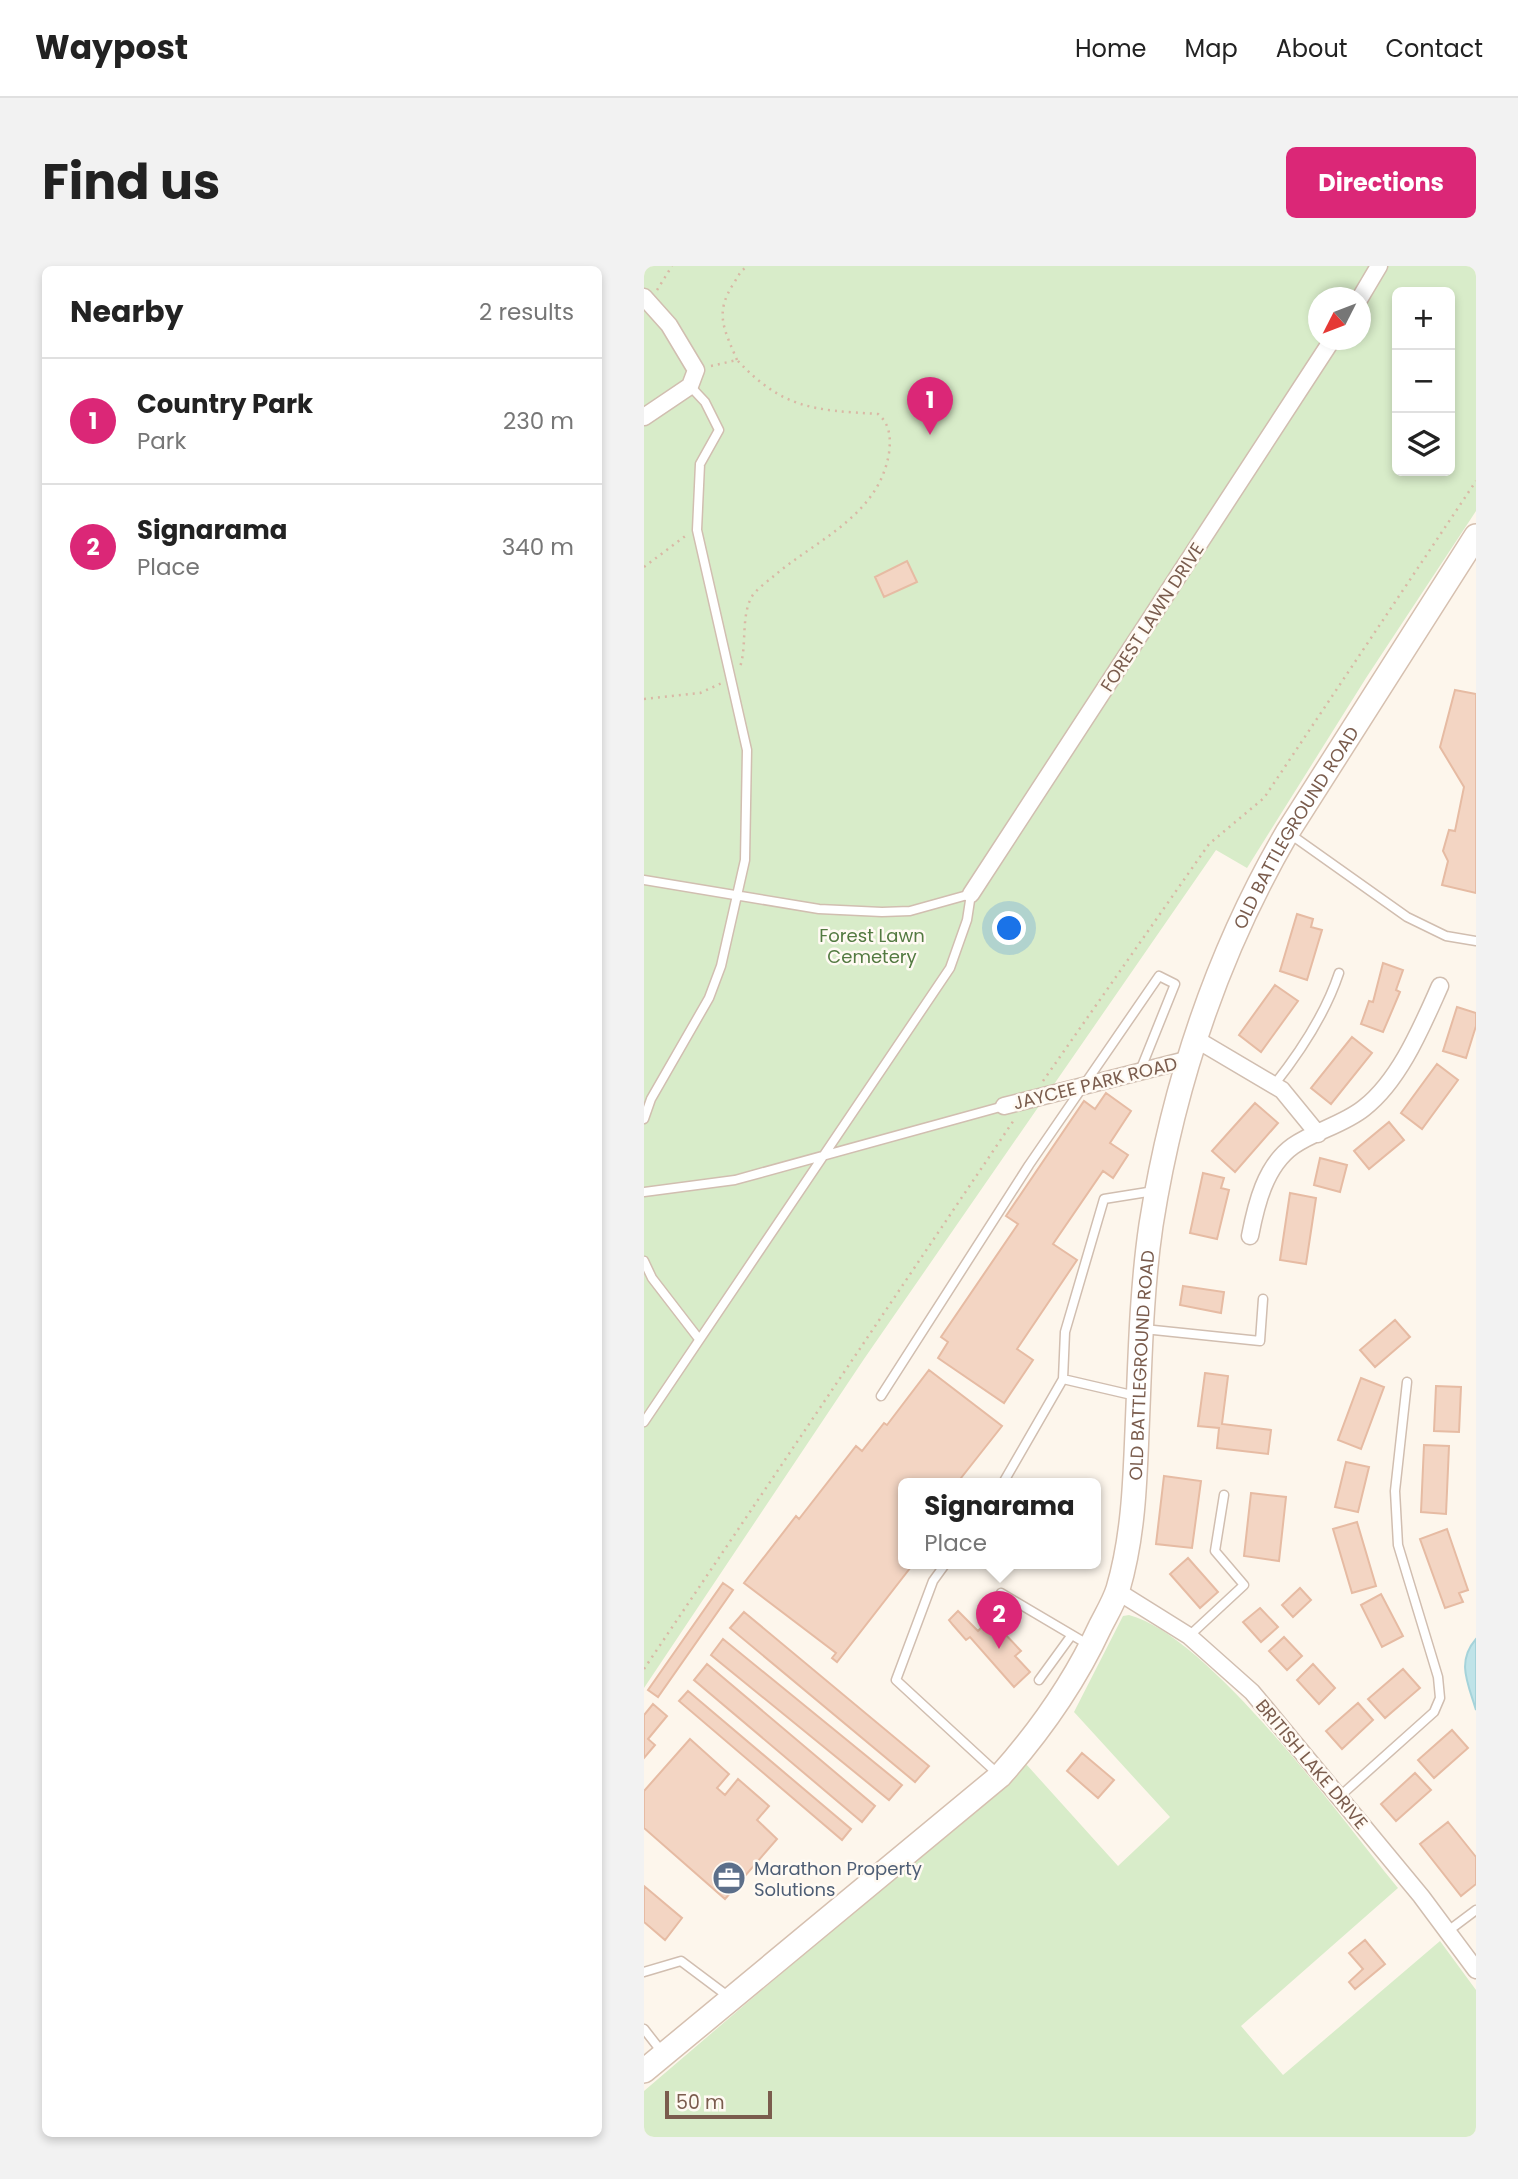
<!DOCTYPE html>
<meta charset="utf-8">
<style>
:root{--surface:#fff;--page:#f2f2f2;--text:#222;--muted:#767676;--line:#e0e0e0;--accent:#db2777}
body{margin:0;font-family:Poppins,sans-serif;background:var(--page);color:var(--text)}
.controls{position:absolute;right:21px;top:21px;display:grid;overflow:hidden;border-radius:10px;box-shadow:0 4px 10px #0003}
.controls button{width:63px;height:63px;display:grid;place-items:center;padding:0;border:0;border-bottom:2px solid var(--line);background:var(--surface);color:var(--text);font:35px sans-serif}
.compass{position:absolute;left:664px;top:21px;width:63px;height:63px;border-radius:50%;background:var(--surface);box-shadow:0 4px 10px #0003;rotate:228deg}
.scale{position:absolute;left:21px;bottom:18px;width:107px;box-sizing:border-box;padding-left:7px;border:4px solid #7a5c4d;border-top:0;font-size:19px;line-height:24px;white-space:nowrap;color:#7a5c4d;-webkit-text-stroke:5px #fffaf3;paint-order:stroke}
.you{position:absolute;left:366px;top:663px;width:24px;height:24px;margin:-18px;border:5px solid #fff;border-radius:50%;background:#1a73e8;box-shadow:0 0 0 10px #1a73e833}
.badge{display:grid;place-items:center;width:46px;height:46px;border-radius:50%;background:var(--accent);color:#fff;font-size:23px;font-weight:700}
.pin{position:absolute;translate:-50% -58px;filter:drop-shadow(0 2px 4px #0008)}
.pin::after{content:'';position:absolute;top:37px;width:24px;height:21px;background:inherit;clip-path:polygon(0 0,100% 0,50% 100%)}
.popup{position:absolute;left:254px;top:1212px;width:203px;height:91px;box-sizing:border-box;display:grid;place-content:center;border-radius:10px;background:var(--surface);filter:drop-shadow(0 2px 5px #0005);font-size:23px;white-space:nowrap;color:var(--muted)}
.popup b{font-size:26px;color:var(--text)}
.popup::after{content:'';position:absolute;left:50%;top:100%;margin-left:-14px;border:14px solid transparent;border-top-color:var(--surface)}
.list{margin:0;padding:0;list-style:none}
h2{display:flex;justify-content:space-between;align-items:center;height:91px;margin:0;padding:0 28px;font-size:30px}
h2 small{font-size:23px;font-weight:400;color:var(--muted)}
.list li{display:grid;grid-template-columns:46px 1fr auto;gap:21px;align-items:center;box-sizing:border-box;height:126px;padding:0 28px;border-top:2px solid var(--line)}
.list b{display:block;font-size:26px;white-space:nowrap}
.list p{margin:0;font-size:23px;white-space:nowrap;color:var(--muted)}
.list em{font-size:23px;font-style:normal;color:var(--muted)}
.icon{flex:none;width:38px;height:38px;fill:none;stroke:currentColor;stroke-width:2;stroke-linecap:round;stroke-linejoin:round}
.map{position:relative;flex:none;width:832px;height:1871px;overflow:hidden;border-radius:10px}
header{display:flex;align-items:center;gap:42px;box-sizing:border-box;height:98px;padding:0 35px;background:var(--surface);border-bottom:2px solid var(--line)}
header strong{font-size:33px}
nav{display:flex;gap:38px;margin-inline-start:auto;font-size:24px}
.intro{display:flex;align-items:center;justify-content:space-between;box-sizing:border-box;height:168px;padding:0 42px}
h1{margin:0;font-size:49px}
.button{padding:18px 32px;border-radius:10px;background:var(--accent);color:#fff;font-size:24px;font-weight:700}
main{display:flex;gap:42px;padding:0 42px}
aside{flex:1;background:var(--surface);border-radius:10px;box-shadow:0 4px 10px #0003}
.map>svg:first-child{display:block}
.green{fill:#d8ecc9;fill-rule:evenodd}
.water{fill:#bfe3e8;stroke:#a5d3da;stroke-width:2}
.building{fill:#f3d5c3;stroke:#e6bba3;stroke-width:2}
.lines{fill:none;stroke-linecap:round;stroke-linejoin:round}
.lane-casing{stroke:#d1beb0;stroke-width:11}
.street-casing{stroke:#d1beb0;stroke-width:19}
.secondary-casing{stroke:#d6c0b0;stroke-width:26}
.path{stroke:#d9b8a5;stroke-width:2.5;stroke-dasharray:2 5;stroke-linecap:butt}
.lane{stroke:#fff;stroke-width:8}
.street{stroke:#fff;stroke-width:16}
.secondary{stroke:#fff;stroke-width:23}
.labels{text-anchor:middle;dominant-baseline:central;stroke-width:5;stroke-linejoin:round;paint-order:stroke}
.street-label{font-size:18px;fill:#7a5c4d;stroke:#fffaf3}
.park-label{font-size:18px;fill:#537a41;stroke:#fffaf3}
.service-label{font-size:18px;fill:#4e5e75;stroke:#fffaf3;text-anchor:start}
</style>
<header>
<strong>Waypost</strong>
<nav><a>Home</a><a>Map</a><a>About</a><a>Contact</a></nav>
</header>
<div class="intro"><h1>Find us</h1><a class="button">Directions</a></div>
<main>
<aside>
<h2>Nearby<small>2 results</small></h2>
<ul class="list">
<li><span class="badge">1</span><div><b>Country Park</b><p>Park</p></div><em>230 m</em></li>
<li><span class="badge">2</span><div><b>Signarama</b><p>Place</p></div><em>340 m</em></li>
</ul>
</aside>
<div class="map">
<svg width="832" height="1871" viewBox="0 0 832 1871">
<rect width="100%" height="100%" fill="#fdf6ec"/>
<path class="green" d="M0,0H832V245L722,412L603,602L572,584L220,1093L0,1422ZM753,26H806V205H753ZM674,32H716V74H674Z
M485,1349C566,1370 698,1554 754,1622L597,1760L639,1809L796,1675L832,1724V1871H0V1825L382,1498L474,1600L526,1551L430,1446L479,1350Z"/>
<path class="water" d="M832,1373V1444C824,1417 812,1396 832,1373Z"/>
<path class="building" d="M263,295L273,316L240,331L231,311Z
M811,424L832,428V627L798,619L804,595L799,585L805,564L811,565L820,521L796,481Z
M653,648L669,653L667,661L678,664L663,714L636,705Z
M739,697L759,704L752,724L756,726L739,766L717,758L725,735L729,736Z
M631,719L654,735L617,786L595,769Z
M813,741L832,747V760L822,792L799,785Z
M708,771L728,787L687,838L667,822Z
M793,798L814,814L778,863L757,847Z
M462,827L487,845L466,877L484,889L469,912L459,905L409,978L433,994L373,1083L389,1094L360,1137L294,1092L304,1076L297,1071L374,958L362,950L440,835L451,843Z
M611,837L634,857L591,906L568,885Z
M745,856L760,874L725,903L710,885Z
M676,892L703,899L696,926L670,919Z
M559,907L580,912L577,922L585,924L573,973L546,967Z
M646,927L672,932L662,998L636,994Z
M539,1020L580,1026L577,1047L536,1039Z
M751,1054L766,1071L731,1101L716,1084Z
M285,1104L358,1160L313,1217H259V1297H270L193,1396L188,1392L192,1387L100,1317L152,1250L155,1253L212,1180L218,1185L240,1157L243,1159Z
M561,1107L584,1110L578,1158L627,1164L624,1188L573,1182L575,1162L554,1160Z
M717,1112L740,1121L717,1183L694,1174Z
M792,1120L817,1121L815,1166L790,1165Z
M780,1179L805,1180L802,1248L777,1246Z
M702,1196L725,1201L714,1246L691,1241Z
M520,1210L557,1215L548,1282L512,1278Z
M607,1227L642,1231L635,1295L600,1290Z
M713,1256L732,1320L708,1327L689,1263Z
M803,1263L824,1324L815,1327L819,1336L801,1342L776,1273Z
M544,1292L574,1326L556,1342L526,1308Z
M79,1317L89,1324L14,1431L4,1424Z
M656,1322L667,1334L649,1351L638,1339Z
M737,1328L759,1370L738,1381L717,1339Z
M616,1342L634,1361L617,1376L599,1356Z
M314,1345L334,1365L340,1359L356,1374L362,1369L377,1385L371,1390L386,1406L370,1421L326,1371L322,1374L309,1359L305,1354Z
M100,1346L285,1500L271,1516L86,1362Z
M640,1371L658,1390L643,1404L625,1385Z
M79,1373L258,1519L245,1534L67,1389Z
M63,1398L231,1540L218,1556L50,1414Z
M669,1398L691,1422L675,1438L653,1414Z
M759,1403L776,1422L741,1452L724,1433Z
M44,1425L207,1563L198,1574L35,1435Z
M714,1437L729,1454L698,1483L682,1465Z
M9,1438L23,1450L4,1473L11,1479L0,1492V1449Z
M808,1464L824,1482L790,1512L774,1494Z
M46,1473L85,1508L73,1522L81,1529L94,1513L125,1540L113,1554L133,1573L81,1633L0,1562V1525Z
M438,1487L470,1514L454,1532L423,1505Z
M771,1507L787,1524L752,1555L737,1538Z
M804,1556L832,1591V1618L817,1630L776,1578Z
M0,1620L38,1652L21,1674L0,1656Z
M721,1674L741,1698L711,1723L705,1716L719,1703L705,1687Z"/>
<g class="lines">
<defs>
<path id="lane" d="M646,568L763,651L802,670L832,675
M0,614L175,643L238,646L266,645L327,628L323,654L306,702L0,1156
M630,819C657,785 681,749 695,707
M0,853L7,833L65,732L77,700L101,594L103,484L53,264L56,198L75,164L61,136L46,120
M0,926L91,914L360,840
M0,995L8,1012L55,1073
M500,1063L616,1075L619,1033
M419,1113L492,1130
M237,1130L385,899L515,710L531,718L496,805
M359,1217L419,1113L421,1066L460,933L510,925
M302,1297L289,1315L252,1414L354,1508
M357,1327L445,1379
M545,1370L600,1319L571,1285L580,1229
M395,1414L427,1370
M695,1531L790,1446L796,1432L794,1411L754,1279L751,1225L763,1116
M804,1665L832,1644
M0,1706L37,1695L85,1731
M0,1763L18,1786"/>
<path id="street" d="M0,31L25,59L52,104L46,120L0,151
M716,32L735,0
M327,628L688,74
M550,772L638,824L674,868
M360,840L542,794
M606,970C612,939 621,900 649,880C670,865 699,859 720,842C756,814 778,760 796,720
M473,1325L545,1370L608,1426L777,1630L832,1704"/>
<g id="secondary">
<path id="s1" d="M0,1805L356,1510C397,1464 430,1417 456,1361C462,1349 470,1336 474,1323C489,1272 491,1218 493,1165C496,1097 497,1027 507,959C529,820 572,689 643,567L832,270"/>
</g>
</defs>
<use href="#lane" class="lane-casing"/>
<use href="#street" class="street-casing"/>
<use href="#secondary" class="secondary-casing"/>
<path class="path" d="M13,24L28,0
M93,94C80,63 70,47 90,17C94,10 97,4 104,0
M67,100L93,94C139,143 169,144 234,148C246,158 247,172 245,187C235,249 174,273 131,309C123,316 112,323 107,332C97,352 103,380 96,401
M0,301L44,268
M0,433L56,427L78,417
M399,815L565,578L620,532L832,215
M0,1403L370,854"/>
<use href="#lane" class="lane"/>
<use href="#street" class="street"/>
<use href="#secondary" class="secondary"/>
</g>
<defs>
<symbol id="office-disc" viewBox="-11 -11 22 22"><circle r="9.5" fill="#5c6f8a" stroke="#fffaf3"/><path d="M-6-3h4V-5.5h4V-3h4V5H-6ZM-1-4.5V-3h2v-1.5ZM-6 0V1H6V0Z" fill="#fff"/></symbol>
</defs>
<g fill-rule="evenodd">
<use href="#office-disc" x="66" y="1593" width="38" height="38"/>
</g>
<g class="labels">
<g class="street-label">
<text transform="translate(508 351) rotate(-57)">FOREST LAWN DRIVE</text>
<text stroke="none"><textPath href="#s1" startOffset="1477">OLD BATTLEGROUND ROAD</textPath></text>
<text transform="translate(451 817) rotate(-14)">JAYCEE PARK ROAD</text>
<text stroke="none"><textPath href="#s1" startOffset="910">OLD BATTLEGROUND ROAD</textPath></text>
<text transform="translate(668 1498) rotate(50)">BRITISH LAKE DRIVE</text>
</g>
<g class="park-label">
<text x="228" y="669">Forest Lawn<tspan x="228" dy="21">Cemetery</tspan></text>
</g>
<g class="service-label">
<text x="110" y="1602">Marathon Property<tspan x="110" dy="21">Solutions</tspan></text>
</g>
</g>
</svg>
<div class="controls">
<button>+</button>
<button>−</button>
<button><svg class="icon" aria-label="layers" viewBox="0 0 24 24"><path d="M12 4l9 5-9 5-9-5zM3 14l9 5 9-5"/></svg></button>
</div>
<svg class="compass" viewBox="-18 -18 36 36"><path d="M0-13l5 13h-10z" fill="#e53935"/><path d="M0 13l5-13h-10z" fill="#767676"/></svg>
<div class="scale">50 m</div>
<div class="you"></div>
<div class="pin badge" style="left:286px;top:169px">1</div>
<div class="pin badge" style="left:355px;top:1383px">2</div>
<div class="popup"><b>Signarama</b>Place</div>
</div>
</main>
